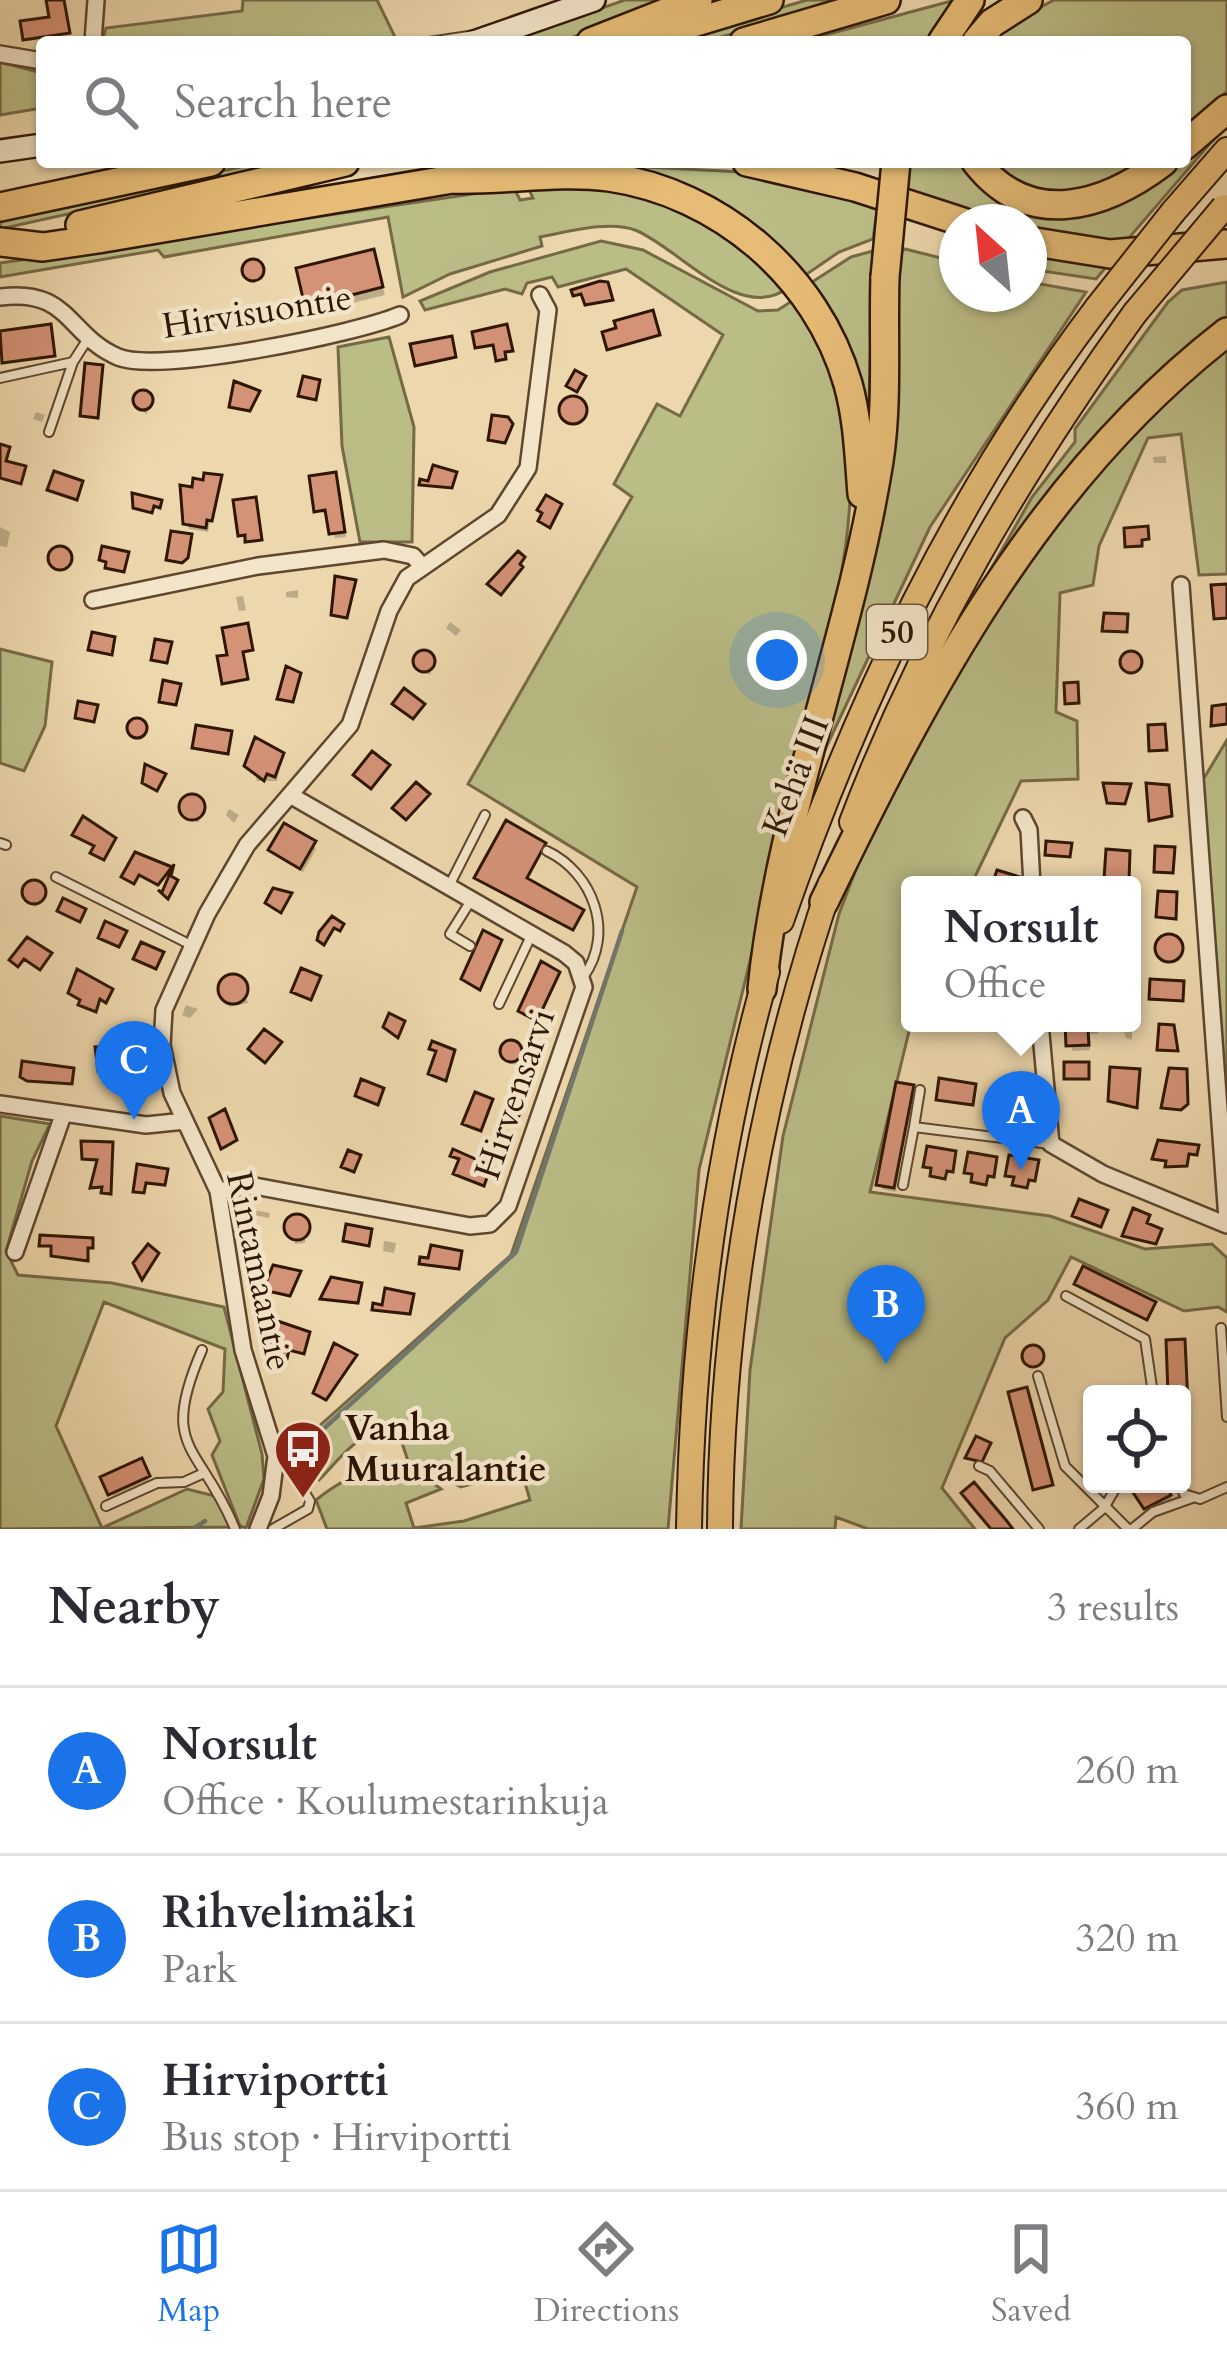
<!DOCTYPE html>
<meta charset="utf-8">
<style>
:root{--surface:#fff;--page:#f2f2f3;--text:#2b2b33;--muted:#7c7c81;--line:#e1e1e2;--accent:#1a73e8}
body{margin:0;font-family:Cardo,serif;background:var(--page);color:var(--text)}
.controls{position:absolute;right:36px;bottom:36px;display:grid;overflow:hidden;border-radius:12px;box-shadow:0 3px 9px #0004}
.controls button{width:108px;height:108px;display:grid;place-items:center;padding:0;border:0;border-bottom:3px solid var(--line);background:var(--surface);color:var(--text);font:60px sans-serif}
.compass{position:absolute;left:939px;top:204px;width:108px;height:108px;border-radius:50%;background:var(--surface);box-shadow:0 3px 9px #0004;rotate:333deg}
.you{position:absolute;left:777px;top:660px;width:42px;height:42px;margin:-30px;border:9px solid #fff;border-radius:50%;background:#1a73e8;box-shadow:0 0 0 18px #1a73e833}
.badge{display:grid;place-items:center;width:78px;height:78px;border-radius:50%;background:var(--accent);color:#fff;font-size:39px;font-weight:700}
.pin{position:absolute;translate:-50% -99px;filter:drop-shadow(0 3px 6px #0008)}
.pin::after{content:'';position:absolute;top:63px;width:42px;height:36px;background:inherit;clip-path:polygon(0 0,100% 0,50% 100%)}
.popup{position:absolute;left:901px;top:876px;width:240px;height:156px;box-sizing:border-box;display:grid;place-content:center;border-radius:12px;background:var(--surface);filter:drop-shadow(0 3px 9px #0005);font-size:39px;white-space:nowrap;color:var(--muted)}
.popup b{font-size:45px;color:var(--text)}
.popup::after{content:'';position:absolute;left:50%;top:100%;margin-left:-24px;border:24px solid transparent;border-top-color:var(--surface)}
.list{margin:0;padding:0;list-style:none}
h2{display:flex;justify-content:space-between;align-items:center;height:156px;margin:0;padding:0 48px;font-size:51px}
h2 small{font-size:39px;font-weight:400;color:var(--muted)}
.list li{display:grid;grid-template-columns:78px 1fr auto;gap:36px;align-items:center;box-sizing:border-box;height:168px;padding:0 48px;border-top:3px solid var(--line)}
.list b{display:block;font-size:45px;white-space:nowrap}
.list p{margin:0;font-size:39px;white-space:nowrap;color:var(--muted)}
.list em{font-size:39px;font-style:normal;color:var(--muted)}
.icon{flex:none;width:66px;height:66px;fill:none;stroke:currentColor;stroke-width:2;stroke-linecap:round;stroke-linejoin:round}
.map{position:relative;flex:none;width:1227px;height:1529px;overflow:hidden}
.search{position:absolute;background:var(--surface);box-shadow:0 3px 9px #0004;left:36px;right:36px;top:36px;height:132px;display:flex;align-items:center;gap:30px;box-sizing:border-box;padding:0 42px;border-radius:12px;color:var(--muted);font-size:45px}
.sheet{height:660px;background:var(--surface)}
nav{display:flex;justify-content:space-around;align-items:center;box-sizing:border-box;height:168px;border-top:3px solid var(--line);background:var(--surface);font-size:33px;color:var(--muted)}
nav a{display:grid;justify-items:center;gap:6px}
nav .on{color:var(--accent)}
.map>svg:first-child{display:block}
.green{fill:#bbbd87;stroke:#756a46;stroke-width:3}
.shadow{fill:#0003}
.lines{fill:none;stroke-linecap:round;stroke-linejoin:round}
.stream{stroke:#72776e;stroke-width:4.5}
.building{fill:#d49276;stroke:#2f1704;stroke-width:3}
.service-casing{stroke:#5e472e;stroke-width:12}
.minor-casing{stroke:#5e472e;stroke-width:20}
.secondary-casing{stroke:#2f1704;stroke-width:26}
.trunk-casing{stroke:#2f1704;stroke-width:28}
.motorway-casing{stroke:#2f1704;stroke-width:32}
.service{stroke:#f3e5c9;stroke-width:8}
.minor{stroke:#f3e5c9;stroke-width:15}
.secondary{stroke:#f3e5c9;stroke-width:21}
.trunk{stroke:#e6bc76;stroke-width:24}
.motorway{stroke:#e6bc76;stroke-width:27}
.trunk-bridge-casing{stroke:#2f1704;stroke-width:28;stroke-linecap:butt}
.motorway-bridge-casing{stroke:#2f1704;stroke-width:32;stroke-linecap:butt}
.trunk-bridge{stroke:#e6bc76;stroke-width:24}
.motorway-bridge{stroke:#e6bc76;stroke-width:27}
.labels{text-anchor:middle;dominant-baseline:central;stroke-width:9;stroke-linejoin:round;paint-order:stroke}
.shield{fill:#f3e5c9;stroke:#6a553f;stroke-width:3}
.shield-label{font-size:33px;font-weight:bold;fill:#2f1704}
.street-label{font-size:36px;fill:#2f1704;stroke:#f3e5c9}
.poi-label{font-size:36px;font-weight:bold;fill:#2f1704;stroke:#f3e5c9;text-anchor:start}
</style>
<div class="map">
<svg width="1227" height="1529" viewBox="0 0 1227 1529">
<rect width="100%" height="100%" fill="#edd7ac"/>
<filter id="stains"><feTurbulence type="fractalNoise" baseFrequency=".00167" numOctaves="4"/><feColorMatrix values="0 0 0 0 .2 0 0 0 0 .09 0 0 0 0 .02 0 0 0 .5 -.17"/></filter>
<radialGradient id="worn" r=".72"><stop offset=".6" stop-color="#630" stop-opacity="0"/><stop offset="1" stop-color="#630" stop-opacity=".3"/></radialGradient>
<path class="green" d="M243,0H377L395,37L382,42H102L106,28L242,11Z
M625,0H672L560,42H504Z
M807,0H848L704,42H664Z
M955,0L929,42H799Z
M1054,0H1227V91L1185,132V42H991L1007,25Z
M0,62L42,73V108L0,115Z
M1227,124L1122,246L1029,233V222H994L901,191L907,162H962L1007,203L1157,178L1185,162Z
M264,162H304L0,229V218Z
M991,162H1145C1087,200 1047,206 991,162Z
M605,165L743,172L878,204L873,239L839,252L804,276Z
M527,185L629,189L727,228L788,288C739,324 678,247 635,230C609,220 567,232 540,237L542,246L450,274L403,297L388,217L164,257L158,250L0,277V263L514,188L520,200L533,198Z
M601,241L643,250L758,311L778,310L795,299C869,412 856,507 830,633L699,1170L668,1529H327L316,1500C357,1467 396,1456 441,1489L406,1503L414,1528L464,1521L530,1500L523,1476L515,1472L461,1487L408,1461L399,1434C357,1428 346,1453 319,1480L304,1474L288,1454L511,1255L637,887L468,784L632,497L614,484L657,404L680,416L723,335L626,269L558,287L552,277L527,283L522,294L505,289L425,310L420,301L490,272Z
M905,249L957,262V294H1029V282L1086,292L930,527L822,756L897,255Z
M873,251L868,444L809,284L851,257Z
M1029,251L1107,266L1096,279L1029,269Z
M1227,282V316L1194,344L937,664L1032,497L1075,442V429L1168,302L1182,290Z
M389,337L414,427L412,542H360L342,446L338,347Z
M1227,349V574L1199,575L1181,434L1148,438L1099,546L1093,585L1060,593L1056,712L1077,721L1078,779L1021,781L971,885H910L911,1023L870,1192L1050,1216L1145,1249L1212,1244L1227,1258V1312L1218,1307L1184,1311L1071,1257L1048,1300L1005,1338L942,1488L975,1529H868L836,1517L835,1529H741L750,1370L783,1136L839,914L877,814L976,633L1129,428Z
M0,649L52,662L45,726L24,771L0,763Z
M1227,740V1079H1224L1201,783Z
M0,1116L50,1124L32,1161L6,1251L18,1275L112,1283L224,1307L262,1454L264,1479L246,1528L240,1526L212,1455L220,1441L208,1409L223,1392L225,1349L104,1302L56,1426L102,1528L187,1489L215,1496L231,1527L0,1529Z"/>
<path class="shadow" d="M372,252L385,295L312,313L308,305Z
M255,260L263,279L250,283L244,267Z
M141,391L152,396L147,414L137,409Z
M568,397L589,408L578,424L559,415Z
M36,412L45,415L42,422L33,419Z
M1166,456V463H1154L1153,457Z
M220,478L208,532L189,529L181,504L183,489L194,491Z
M337,481L346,537L335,538L329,515L317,511Z
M0,527L10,532L7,547L0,546Z
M53,550L72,554L67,570L49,564Z
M298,590V598L286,597V592Z
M243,596L246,610L239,611L236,597Z
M450,622L461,630L456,636L446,628Z
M421,651L435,658L430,675L415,668Z
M1123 662a9 9 0 1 1 18 0a9 9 0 1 1-18 0Z
M135,720L148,729L141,740L130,730Z
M282,755L277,781H257L255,772Z
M186,796L206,808L198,823L179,809Z
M229,809L239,815L234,823L226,815Z
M313,844L316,849L303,872L272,850Z
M33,881L45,887L36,907L24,901Z
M1159,938L1180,940V961L1160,958Z
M240,976L248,1003L229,1007L222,980Z
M186,1005L198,1009L190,1018L182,1015Z
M984,1023H1006V1031L986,1032Z
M1068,1023H1097L1098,1034H1089L1090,1050L1072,1051Z
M1123,1028H1132V1040L1126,1038Z
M504,1045L521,1046L517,1065L506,1062Z
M912,1088L896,1192L882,1189L879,1184Z
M254,1210L270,1213L269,1218L254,1215Z
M290,1218L307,1220L305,1243L295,1244Z
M384,1241L396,1243L394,1253L383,1251Z
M1032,1346L1043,1352L1036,1367L1023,1364Z
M355,1357L328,1401L318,1396L316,1393Z
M140,1462L149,1480L113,1496L104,1479Z
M1167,1484L1172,1501L1149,1512L1133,1486Z"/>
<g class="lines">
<path class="stream" d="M294,1456L516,1252L622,931
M193,1529L205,1521"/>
</g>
<path class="building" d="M46,0H64L70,33L23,40L20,21L49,17Z
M374,249L383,287L305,307L296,268Z
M242 270a11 11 0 1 1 22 0a11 11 0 1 1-22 0Z
M600,281L608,282L613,300L585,305L581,294L573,296L571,290Z
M653,310L660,335L607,350L602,332L616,328L614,321Z
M208,316L215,330L196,333L194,318Z
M51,324L55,356L2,363L0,331Z
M507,324L513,351L505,352L506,359L496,361L493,345L475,348L472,332Z
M452,336L456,357L415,366L410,344Z
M85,363L103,365L98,418L80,416Z
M575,370L586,376L577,392L566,386Z
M303,376L320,380L316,400L298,396Z
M234,381L260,391L250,411L229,407Z
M133 400a10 10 0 1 1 20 0a10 10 0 1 1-20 0Z
M559 410a14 14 0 1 1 28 0a14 14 0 1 1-28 0Z
M492,415L508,417L513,424L505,443L488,440Z
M0,444L10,447L6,461L26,466L21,484L0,478Z
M433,465L457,472L452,488L419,485L420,479L428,481Z
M54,471L83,481L77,500L47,490Z
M336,472L345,532L329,534L325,510L314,512L309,476Z
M204,473L222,475L212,521L207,520L206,528L183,524L180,485L192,487L193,478L203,480Z
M132,493L162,500L160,508L154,506L152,513L133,508Z
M546,495L562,504L550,528L538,521L542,513L537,510Z
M256,497L262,540L245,542V535L238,536L233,500Z
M1148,526L1149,539L1142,540V546L1125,547L1124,528Z
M171,531L192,534L188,558L182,563L166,560Z
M48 558a12 12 0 1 1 24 0a12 12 0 1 1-24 0Z
M102,546L129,552L124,572L105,568L106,562L99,560Z
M518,551L525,557L520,564L523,567L501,595L487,584Z
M335,576L356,580L347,618L331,615Z
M1227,584V618L1214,619L1211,585Z
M1104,613L1128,614L1127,632L1102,631Z
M248,623L253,650L243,652L248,679L222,684L217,656L227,655L222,628Z
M92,632L115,637L112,655L88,650Z
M155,639L172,642L167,663L151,660Z
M413 661a11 11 0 1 1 22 0a11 11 0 1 1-22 0Z
M1120 662a11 11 0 1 1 22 0a11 11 0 1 1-22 0Z
M286,666L301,673L293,702L277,699Z
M163,680L181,684L176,705L159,702Z
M1078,682L1079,703L1065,704L1064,683Z
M404,688L425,704L413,719L392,704Z
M78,701L98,705L94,722L75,718Z
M1227,704V724L1211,726L1212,706Z
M127 728a10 10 0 1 1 20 0a10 10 0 1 1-20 0Z
M1165,724L1167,750L1149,751L1148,725Z
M196,725L232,731L228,754L192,748Z
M255,737L284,753L275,777L267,774L264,781L244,766Z
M372,751L390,765L371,789L353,775Z
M145,764L166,774L157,791L142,783Z
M416,782L430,794L406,820L392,808Z
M1103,783L1131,784L1125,804L1107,803Z
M1146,783L1169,785L1172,816L1149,821Z
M179 807a13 13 0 1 1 26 0a13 13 0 1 1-26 0Z
M83,816L116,838L104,860L90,853L94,846L72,835Z
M506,820L546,843L527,878L584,910L573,930L474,878Z
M284,823L316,841L300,869L268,850Z
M1046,841L1072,843L1070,857L1045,855Z
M1155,846L1175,847L1173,873L1154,872Z
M1106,849L1130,851L1129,881L1104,879Z
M135,852L172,867L158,885L139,875L134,884L121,877Z
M174,864L171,876L178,880L168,899L158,890L162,892Z
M997,870L1020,877L1018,885H992Z
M22 892a12 12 0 1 1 24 0a12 12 0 1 1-24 0Z
M273,888L292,893L281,913L265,903Z
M1158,891L1177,892L1176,919L1156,917Z
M63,898L86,909L80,922L57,911Z
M332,916L344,924L340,931L334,928L324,945L317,940L319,932Z
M105,921L127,931L119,947L98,938Z
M483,930L502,940L480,990L461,979Z
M1155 948a14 14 0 1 1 28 0a14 14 0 1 1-28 0Z
M27,937L52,953L40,970L24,959L18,967L9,960Z
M141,942L164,952L156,969L133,959Z
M541,961L560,972L537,1021L518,1011Z
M301,968L321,976L311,1000L291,992Z
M77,969L113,989L106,1003L100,999L96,1012L78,1005L80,1000L68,993Z
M218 989a15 15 0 1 1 30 0a15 15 0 1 1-30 0Z
M1150,979L1184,981L1183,1001L1149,999Z
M389,1013L405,1021L398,1038L383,1027Z
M1065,1023H1096L1097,1029L1088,1030L1089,1045L1066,1046Z
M1159,1024L1174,1025L1178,1051L1157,1050Z
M264,1029L282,1042L265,1063L248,1049Z
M500 1051a11 11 0 1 1 22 0a11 11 0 1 1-22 0Z
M432,1041L455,1050L446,1081L428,1074L436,1051L429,1049Z
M135,1045L138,1066L98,1071L95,1047Z
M22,1061L74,1068L72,1084L27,1081L20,1077Z
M1064,1062H1089V1079H1064Z
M1110,1067L1140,1069L1137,1108L1108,1101Z
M1169,1068L1187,1069L1188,1104L1181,1110L1161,1108Z
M939,1078L976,1084L973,1105L936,1100Z
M361,1079L384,1088L378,1105L355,1096Z
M896,1082L914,1085L894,1188L876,1185Z
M475,1092L493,1099L481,1131L462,1124Z
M513,1092L526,1097L518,1118L505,1113Z
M993,1094L1030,1099L1027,1121L990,1116Z
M225,1109L237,1140L221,1149L209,1118Z
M1158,1140L1199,1145L1197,1155L1189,1154L1187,1166L1165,1167L1166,1161L1152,1159Z
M81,1141L113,1142L111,1194L101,1193L102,1187L90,1188L97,1160L82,1159Z
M927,1146L956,1151L953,1172L947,1171L945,1179L930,1176L931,1168L923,1167Z
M453,1149L491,1166L484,1186L453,1174L459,1159L450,1156Z
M348,1150L361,1155L354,1172L341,1167Z
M968,1152L997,1157L994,1177L988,1176L986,1185L971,1182L972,1174L964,1173Z
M1009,1155L1039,1160L1035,1181L1029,1180L1027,1188L1012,1185L1014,1177L1005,1176Z
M137,1164L168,1169L165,1185L146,1183L144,1193L133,1192Z
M1079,1199L1108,1210L1101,1227L1072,1216Z
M1133,1208L1150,1215L1147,1223L1162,1229L1156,1244L1122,1236Z
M284 1227a13 13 0 1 1 26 0a13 13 0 1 1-26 0Z
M346,1224L372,1229L369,1246L343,1241Z
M40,1235L93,1238V1248H88V1261L51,1256V1246H39Z
M148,1244L159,1253L142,1280L133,1263Z
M431,1245L462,1251L459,1269L419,1264L420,1257L428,1258Z
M273,1265L301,1271L290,1296L263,1290Z
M1083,1266L1156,1302L1147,1320L1074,1284Z
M331,1277L362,1283L358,1303L320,1299Z
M385,1288L414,1294L410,1314L372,1310L373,1303L382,1305Z
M263,1316L310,1332L304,1354L289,1350L287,1359L265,1353L275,1333L260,1328Z
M1185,1339L1189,1426H1182V1394H1168L1166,1340Z
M334,1343L357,1355L326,1400L313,1393Z
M1022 1356a11 11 0 1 1 22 0a11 11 0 1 1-22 0Z
M1027,1387L1053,1485L1033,1490L1008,1392Z
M976,1436L991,1443L982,1462L965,1458Z
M142,1458L150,1476L108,1495L100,1477Z
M974,1482L1006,1520L1013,1529H991L975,1510L961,1493Z
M1172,1484L1167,1487L1171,1495L1144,1509L1128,1485Z"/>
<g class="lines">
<defs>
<path id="service" d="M429,42L475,35
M0,378L73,362
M49,432L73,362L89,337
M0,843L6,845
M547,851C593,873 615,932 584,976
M56,877L191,945
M449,886L485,815
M470,946L450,934L470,902
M499,1004L531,936
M920,1090L914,1127L1050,1144
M903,1185L914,1127
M1066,1296L1145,1339L1153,1394
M1221,1328L1227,1417
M202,1350C158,1451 200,1443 235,1529
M1038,1376L1065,1466L1128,1529
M979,1466L990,1471L1039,1529
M1180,1484L1184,1494L1200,1499L1227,1487
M106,1506L157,1483L184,1482L204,1473
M273,1529L308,1509L310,1501L285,1460L276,1456
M1079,1529L1104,1508L1118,1484
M1132,1529L1153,1512L1192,1498"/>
<path id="minor" d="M93,42L96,0
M0,54L42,61
M0,297C70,288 67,335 118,357C159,374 356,334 400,315
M1181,585L1227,1219
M93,600L258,566L384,550L413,556L421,565
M1023,818L1029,830L1032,885
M1040,1023L1051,1144L1103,1174L1227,1225
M0,1104L146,1125L185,1121
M218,1191L255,1186L470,1226L490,1224L508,1206L584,987L576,963L564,953L290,795
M15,1252L63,1115
M258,1529L271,1496L276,1456L243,1350L218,1191L172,1093L162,1045L164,1010L207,914L247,845L350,725L389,611L407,578L498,515L528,468L548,310L540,295"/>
<path id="secondary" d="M474,42L594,0
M0,151L42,145"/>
<path id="trunk" d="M1173,212L1227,150
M852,822C922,638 1020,472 1135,313
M781,921C858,700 955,496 1097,308
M689,1529C692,1342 716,1152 767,972
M720,1529C721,1312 761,1088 831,883"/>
<path id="motorway" d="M591,42L698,0
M630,42L769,0
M744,42L886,0
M942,42L970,0
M976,42L992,23L1028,0
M1185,145L1227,109
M747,162L855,187L963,222
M976,162C1029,230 1104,207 1163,162
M452,179C505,181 557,170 609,177C720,193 817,276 848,384C858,420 859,457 862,494
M0,207L211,162
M80,225L345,162
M1029,241L1110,254L1227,244
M0,242L43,247L98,239L470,176
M824,902C927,689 1037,479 1227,332
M762,989C780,810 851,638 879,461C888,402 883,337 885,277"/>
</defs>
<use href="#service" class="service-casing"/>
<use href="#minor" class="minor-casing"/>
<use href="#secondary" class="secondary-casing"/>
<use href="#trunk" class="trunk-casing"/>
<use href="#motorway" class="motorway-casing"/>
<use href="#service" class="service"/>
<use href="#minor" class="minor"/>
<use href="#secondary" class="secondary"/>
<use href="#trunk" class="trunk"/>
<use href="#motorway" class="motorway"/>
<defs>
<path id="trunk-bridge" d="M1097,308L1173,212
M1135,313L1224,207"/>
<path id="motorway-bridge" d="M885,277L896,162"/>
</defs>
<use href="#trunk-bridge" class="trunk-bridge-casing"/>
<use href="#motorway-bridge" class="motorway-bridge-casing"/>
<use href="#trunk-bridge" class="trunk-bridge"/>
<use href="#motorway-bridge" class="motorway-bridge"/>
</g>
<defs>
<symbol id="bus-pin" viewBox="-11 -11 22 30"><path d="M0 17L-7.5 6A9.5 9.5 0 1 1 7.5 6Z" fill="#8f2418" stroke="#f3e5c9"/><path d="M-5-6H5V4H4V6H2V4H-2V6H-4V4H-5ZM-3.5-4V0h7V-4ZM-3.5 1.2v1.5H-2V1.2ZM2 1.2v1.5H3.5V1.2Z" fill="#fff"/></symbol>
</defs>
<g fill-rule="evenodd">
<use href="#bus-pin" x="270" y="1416" width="66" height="90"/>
</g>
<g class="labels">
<rect class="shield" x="867" y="605" width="60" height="54" rx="9"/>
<g class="shield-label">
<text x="897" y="632">50</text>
</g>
<g class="street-label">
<text transform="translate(257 312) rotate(-9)">Hirvisuontie</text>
<text transform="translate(796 776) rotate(-69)">Kehä III</text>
<text transform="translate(515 1094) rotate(-71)">Hirvensarvi</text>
<text transform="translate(259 1271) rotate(78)">Rintamaantie</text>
</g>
<g class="poi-label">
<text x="345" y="1428">Vanha<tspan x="345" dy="41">Muuralantie</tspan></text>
</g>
</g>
<rect width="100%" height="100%" filter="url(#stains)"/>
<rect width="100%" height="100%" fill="url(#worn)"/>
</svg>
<div class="controls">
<button><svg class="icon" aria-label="locate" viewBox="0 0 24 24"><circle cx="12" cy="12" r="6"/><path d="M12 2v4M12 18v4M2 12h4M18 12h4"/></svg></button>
</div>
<svg class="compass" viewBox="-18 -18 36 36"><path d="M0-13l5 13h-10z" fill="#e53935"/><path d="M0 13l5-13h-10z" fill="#7c7c81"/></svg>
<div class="you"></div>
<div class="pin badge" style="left:1021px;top:1170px">A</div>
<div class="popup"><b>Norsult</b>Office</div>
<div class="pin badge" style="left:886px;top:1364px">B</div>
<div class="pin badge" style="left:134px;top:1120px">C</div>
<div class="search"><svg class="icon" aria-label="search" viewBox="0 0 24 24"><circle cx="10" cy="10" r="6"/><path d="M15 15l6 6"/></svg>Search here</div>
</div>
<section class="sheet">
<h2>Nearby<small>3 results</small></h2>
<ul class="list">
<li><span class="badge">A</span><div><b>Norsult</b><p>Office · Koulumestarinkuja</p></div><em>260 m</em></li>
<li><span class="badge">B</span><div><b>Rihvelimäki</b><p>Park</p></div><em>320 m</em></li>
<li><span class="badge">C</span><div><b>Hirviportti</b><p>Bus stop · Hirviportti</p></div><em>360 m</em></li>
</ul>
</section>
<nav>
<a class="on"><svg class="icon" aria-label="map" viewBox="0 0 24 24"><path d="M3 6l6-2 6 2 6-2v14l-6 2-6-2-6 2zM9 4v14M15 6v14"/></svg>Map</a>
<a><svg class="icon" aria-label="directions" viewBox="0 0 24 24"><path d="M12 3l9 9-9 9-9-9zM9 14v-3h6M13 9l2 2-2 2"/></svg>Directions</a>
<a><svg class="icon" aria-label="saved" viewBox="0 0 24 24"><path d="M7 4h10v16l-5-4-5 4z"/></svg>Saved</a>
</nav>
